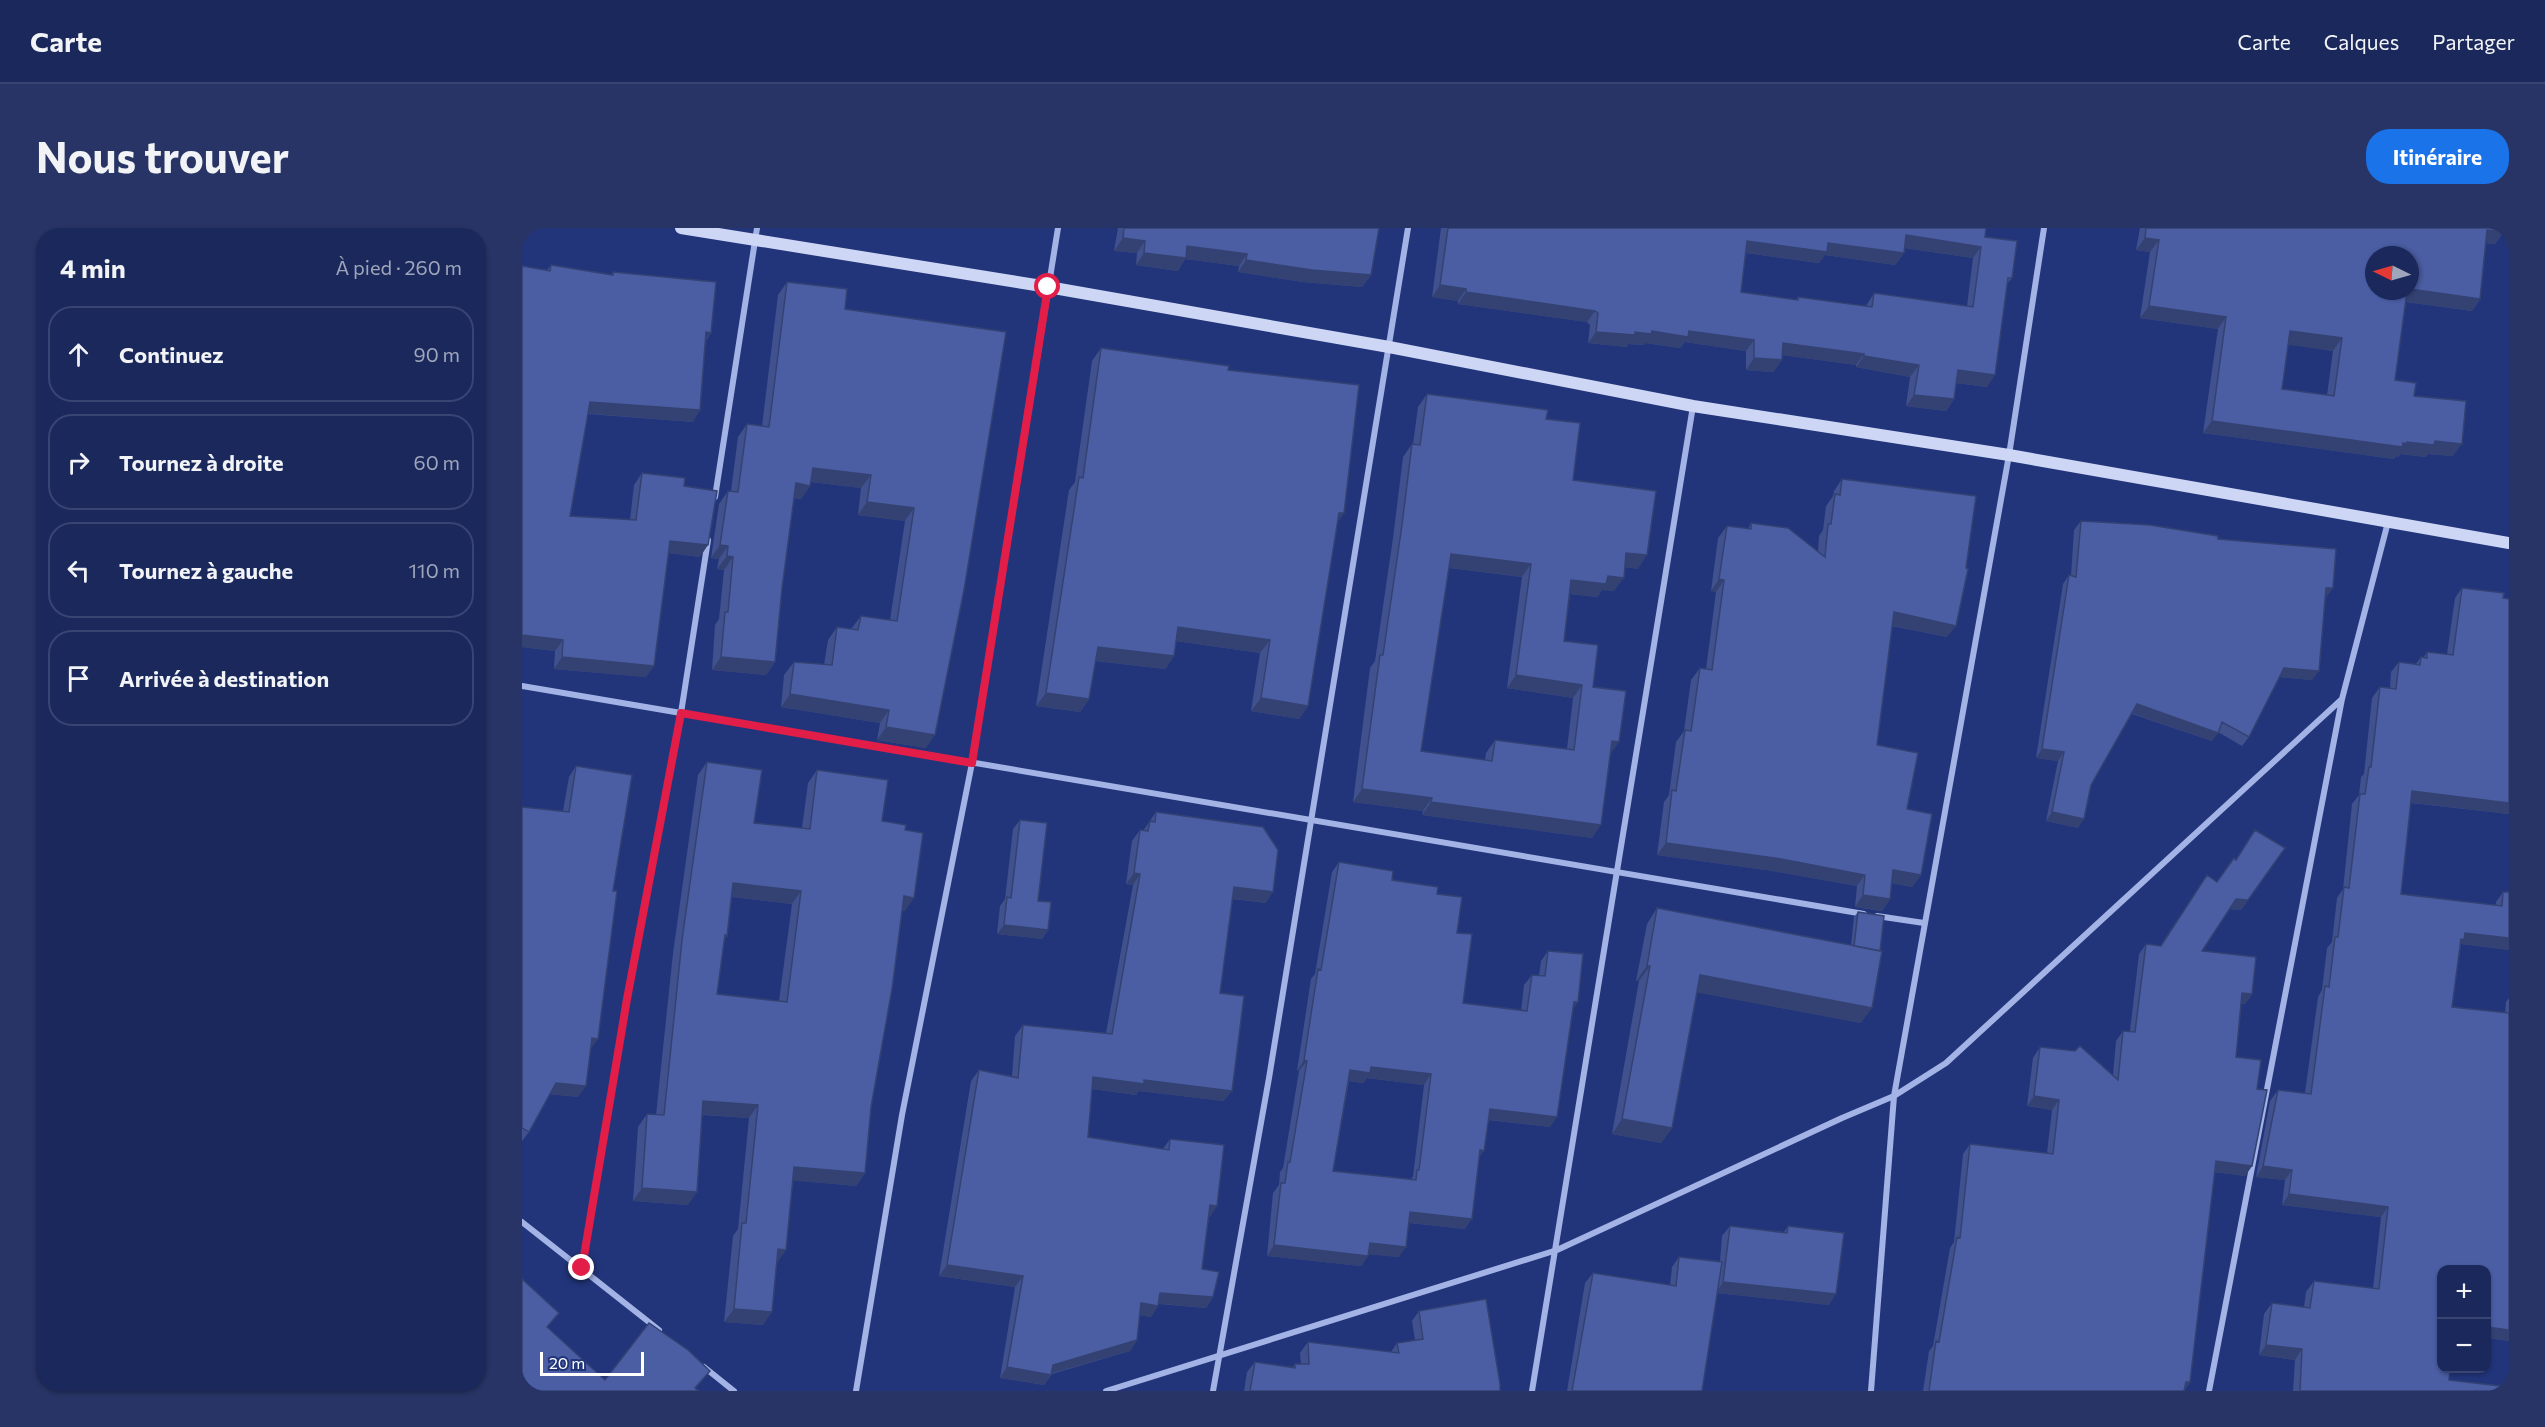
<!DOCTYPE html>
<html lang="fr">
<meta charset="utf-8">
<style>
:root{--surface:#1a285c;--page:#273465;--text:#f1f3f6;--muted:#9fa6bb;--line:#384472;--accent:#1a73e8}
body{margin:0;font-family:Commissioner,sans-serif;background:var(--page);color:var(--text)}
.controls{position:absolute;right:18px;bottom:18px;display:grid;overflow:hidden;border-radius:12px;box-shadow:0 2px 4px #0004}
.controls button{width:54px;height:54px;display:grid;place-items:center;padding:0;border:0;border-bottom:2px solid var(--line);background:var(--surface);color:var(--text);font:30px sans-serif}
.compass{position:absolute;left:1843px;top:18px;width:54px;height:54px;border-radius:50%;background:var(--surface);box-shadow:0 2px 4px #0004;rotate:275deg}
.scale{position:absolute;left:18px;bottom:15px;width:104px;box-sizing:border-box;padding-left:6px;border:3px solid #fff;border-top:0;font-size:16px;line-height:21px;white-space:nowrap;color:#fff;-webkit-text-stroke:4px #22357b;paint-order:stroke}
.stop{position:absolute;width:18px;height:18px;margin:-14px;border:4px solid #e11d48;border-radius:50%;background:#fff}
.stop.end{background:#e11d48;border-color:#fff;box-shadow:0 2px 6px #0008}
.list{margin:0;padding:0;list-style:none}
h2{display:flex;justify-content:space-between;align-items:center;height:78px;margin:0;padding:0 24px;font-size:26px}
h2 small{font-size:20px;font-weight:400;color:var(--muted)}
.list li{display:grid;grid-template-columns:39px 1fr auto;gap:18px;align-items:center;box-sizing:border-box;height:96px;margin:0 12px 12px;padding:0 12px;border:2px solid var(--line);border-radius:24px}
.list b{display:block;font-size:22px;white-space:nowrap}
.list em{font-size:20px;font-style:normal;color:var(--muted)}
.icon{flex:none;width:33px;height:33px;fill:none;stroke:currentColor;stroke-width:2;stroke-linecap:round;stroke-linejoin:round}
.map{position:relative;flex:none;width:1987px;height:1163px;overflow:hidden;border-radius:24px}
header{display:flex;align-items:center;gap:36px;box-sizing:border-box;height:84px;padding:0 30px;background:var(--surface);border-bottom:2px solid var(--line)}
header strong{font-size:28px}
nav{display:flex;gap:33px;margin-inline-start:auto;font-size:21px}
.intro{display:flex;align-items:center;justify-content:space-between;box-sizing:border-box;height:144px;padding:0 36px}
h1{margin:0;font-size:42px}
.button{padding:15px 27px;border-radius:24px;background:var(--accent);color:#fff;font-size:21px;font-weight:700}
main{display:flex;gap:36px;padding:0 36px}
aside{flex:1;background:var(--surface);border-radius:24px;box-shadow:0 2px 4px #0004}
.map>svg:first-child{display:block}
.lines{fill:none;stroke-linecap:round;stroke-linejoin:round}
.street{stroke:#a4b3e5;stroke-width:6}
.secondary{stroke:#ced6f5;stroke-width:12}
.wall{fill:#40518d;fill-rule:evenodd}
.shaded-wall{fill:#344273}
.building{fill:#4b5ea4;stroke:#344273;stroke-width:1.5;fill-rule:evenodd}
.route{stroke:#e11d48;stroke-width:8}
</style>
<header>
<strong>Carte</strong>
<nav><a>Carte</a><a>Calques</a><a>Partager</a></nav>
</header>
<div class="intro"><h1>Nous trouver</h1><a class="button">Itinéraire</a></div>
<main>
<aside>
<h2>4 min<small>À pied · 260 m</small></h2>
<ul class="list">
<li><svg class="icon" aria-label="ahead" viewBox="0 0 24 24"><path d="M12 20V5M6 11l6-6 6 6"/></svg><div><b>Continuez</b></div><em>90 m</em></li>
<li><svg class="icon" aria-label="right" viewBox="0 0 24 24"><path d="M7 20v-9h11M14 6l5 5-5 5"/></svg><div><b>Tournez à droite</b></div><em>60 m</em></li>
<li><svg class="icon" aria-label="left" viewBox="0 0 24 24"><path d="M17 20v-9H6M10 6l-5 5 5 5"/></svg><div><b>Tournez à gauche</b></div><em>110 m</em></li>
<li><svg class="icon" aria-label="arrive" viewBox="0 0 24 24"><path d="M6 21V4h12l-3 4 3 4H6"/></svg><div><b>Arrivée à destination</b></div></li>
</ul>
</aside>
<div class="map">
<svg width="1987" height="1163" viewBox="0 0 1987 1163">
<rect width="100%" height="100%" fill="#22357b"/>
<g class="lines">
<path class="street" d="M193,269L235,0
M0,458L1342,686
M1355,688L1402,695
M0,994L137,1102
M60,1040L105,771L159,485L186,312
M182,1139L212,1163
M334,1163L380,887L450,535L536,0
M584,1163L1035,1022L1320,890L1372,868L1424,835L1820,471
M691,1163L747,850L886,0
M1010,1163L1171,178
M1349,1163L1372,868L1487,227L1522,0
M1687,1163L1820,471L1866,294"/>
<path class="secondary" d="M159,0L526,59L867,119L1171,178L1487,227L1987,315"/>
</g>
<path class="wall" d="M596,0H857L849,47L840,59L781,54L716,44L717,38L663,31L656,43L614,37L615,25L592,23Z
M919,0H1464L1463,9L1490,50L1485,56L1465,159L1434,155L1432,171L1424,183L1384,178L1388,149L1334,139V137L1260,127V132L1251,144L1224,142V123L1163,114L1158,120L1123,115L1121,117L1106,116L1105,119L1066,115L1068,97L1065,94L936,76V73L910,69ZM1382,20L1451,30L1445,78L1352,65L1344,78L1276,69L1274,72L1219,64L1224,25L1297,35L1303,27L1373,37L1382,25Z
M1618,0H1982V3L1973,16L1963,15L1958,71L1950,83L1884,74L1873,152L1892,168L1931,228L1906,226L1904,229L1878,226L1876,229L1874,228L1872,231L1681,205L1696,101L1618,90L1628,24L1614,22ZM1766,116L1811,123L1805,167L1760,161Z
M29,37L90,47L91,44L189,105L184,113L171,194L66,186L48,288L108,292L112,257L120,245L162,258L178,329L147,325L124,449L32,441L33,423L0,419V38L25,42Z
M265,54L323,81L484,104L404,520L355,512L358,495L259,479L262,447L272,434L302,437L306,412L315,399L329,401L339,388L368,392L383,293L336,287L339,260L289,254L288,258L279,271L272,270L260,360L253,434L244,447L190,442L193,397L197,391L202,342L195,341L197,331L189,330L197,276L206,263H209L216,209L225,196L240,198L256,67Z
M579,120L706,142L815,296L786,478L777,491L729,483L738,425L654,413L652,428L643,441L573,433L567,471L558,484L514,478L547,262L553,254L570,133Z
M905,166L1024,191L1051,252L1116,341L1103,339L1092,363L1080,362L1075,369L1048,366L1042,413L1071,459L1088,527L1070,610L900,587L901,583L831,574L848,440L853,433L871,310L881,229L890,216H891L896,179ZM927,340L1000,349L985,460L1051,470L1045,521L973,512L964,525L963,532L899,523Z
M1320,251L1425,409L1370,398L1355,517L1385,581L1399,647L1390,659L1370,655L1368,671L1360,683L1333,679L1335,658L1251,643L1135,627L1142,574L1147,567L1154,514L1162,503L1169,452L1178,440L1184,441L1194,364L1189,363L1196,310L1205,298L1226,301L1229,295L1296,324L1297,308L1301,302L1304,278L1311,268L1312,263Z
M1559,293L1696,311L1811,360L1804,369H1803L1790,452L1757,449L1727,509L1720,518L1696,504L1690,513L1610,486L1569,557L1556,600L1524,593L1536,533L1514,530L1541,356L1547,347L1549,348L1552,302Z
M1940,360L1981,370L1987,371V586L1889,575L1879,666L1974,677V674L1981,664H1987V722L1939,716L1930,779L1983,785L1984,774L1987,770V1113L1965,1110V1041H1920L1927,1152L1987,1163H1771L1773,1132L1737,1127L1742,1086L1750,1075L1782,1079L1784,1064L1792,1053L1851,1060L1859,989L1760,977L1763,952L1734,949L1748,873L1756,862L1783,865L1796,769L1800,762L1805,720L1810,714L1815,670L1821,661L1830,576L1837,567L1839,549L1842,546L1850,470L1858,459L1868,460L1869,444L1877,434L1894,436L1899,429H1902L1905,424L1925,426L1933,370Z
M185,534L232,595L280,600L286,555L295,542L360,593L383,602V683L380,682L349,879L343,945L334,958L271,952L255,1035L241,1097L202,1094L211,1008L216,1001L227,890L180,887L166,977L111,973L116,899L125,886L134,887L151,725L176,547ZM210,669L270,676L257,773L195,766L202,711L205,708Z
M54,538L91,663L69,821L56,869L28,866L7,904L0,913V579L41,583L47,549Z
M634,584L744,675L710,671L698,765L702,873L617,863L614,867L570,861L566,909L641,921L648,911L688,989H687L680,1041L691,1069L684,1080L637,1076L629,1089L618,1087L615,1112L608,1123L530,1146L522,1157L478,1150L493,1059L417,1048L449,853L457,842L490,848L493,808L501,797L584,805L611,657L604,656L610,613L618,602L621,603Z
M498,592L516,673L526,702L520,711L475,706L478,678L483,671L491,601Z
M1733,602L1763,620L1719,682L1707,681L1680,723L1730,766L1723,776H1719L1714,829L1735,861L1730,938L1723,948L1692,944L1668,1154L1662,1163H1401L1407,1123L1411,1118L1428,1020L1432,1014L1441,926L1448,916L1525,925L1530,882L1505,878L1511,830L1518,819L1591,847L1594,813L1601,803H1608L1617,726L1624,716L1638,718L1685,647L1695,654L1714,632Z
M817,634L915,666L935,705L941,775L999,783L1002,757L1010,747H1017L1019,733L1026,723L1050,783L1028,899L966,892L957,930L943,1001L887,995L877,1029L847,1026L839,1038L745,1028L751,965L757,957L758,944L761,940L777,843H775L789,751L793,746L810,644ZM845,850L902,857L891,948L889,951L811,943L827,853L841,855Z
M1135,680L1329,717L1332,689L1336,684L1339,795L1175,764L1150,900L1139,915L1090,906L1117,753H1114L1125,696Z
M1208,998L1262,1004L1266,998L1307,1077L1195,1065L1180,1163H1045L1063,1055L1071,1045L1148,1057L1150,1039L1157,1029L1198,1033L1200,1008Z
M897,1083L978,1163H722L725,1144L733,1134L771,1139L773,1136H779L778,1125L786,1114L869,1124L875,1115L893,1112L890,1093Z"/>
<path class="shaded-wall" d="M1965,2L1982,3L1973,16L1956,14Z
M1384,7L1459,19L1451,30L1376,19Z
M601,10L623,13L615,25L592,23Z
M1623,10L1637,12L1628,24L1614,22Z
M1225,13L1306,15L1382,25L1373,37L1303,27L1297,35L1217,24Z
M665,18L725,26L717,38L663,31L656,43L614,37L622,25Z
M724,32L849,47L840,59L781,54L716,44Z
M918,57L944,61L936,73L910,69Z
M1888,61L1958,71L1950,83L1877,73L1884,63H1888Z
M944,64L1073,83L1065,94L936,76Z
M1627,78L1704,89L1696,101L1618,90Z
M1130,103H1167L1232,112L1224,123L1163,114L1158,120L1123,115L1121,117L1106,116L1105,119L1066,115L1074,104H1113Z
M1768,103L1820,110L1811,123L1760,116Z
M184,104L189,105L181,116Z
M1261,115L1342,126L1334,137L1253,126Z
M1342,128L1397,137L1388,149L1334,139Z
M1232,130L1260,132L1251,144L1224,142Z
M1436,142L1473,147L1465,159L1428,154Z
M1392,167L1432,171L1424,183L1384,178Z
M68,174L178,182L171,194L60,185Z
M1690,193L1881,215L1885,214L1913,213L1940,216L1931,228L1906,226L1904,229L1878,226L1876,229L1874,228L1872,231L1681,205Z
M291,240L349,247L339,260L282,253Z
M274,255L288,258L279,271L265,268Z
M345,274L392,280L383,293L336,287Z
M817,285H822L813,299Z
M148,313L186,317L178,329L140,324Z
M198,317L206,318L197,331L189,330Z
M1104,325L1125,327L1116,341L1095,338Z
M929,326L1009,336L1000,349L920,339Z
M205,328L211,329L202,342L195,341Z
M1086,348L1102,350L1092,363L1080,362L1075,369L1040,365L1049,352Z
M1197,351L1202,352L1194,364L1189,363Z
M1804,360H1811L1804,369H1798Z
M1372,384L1434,398L1425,409L1363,396Z
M656,399L748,412L738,425L647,412Z
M0,407L41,412L33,423L0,419Z
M576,419L652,428L643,441L566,432Z
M40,429L132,438L124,449L32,441Z
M199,429L253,434L244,447L190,442Z
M1762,440L1797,443L1790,452L1756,449Z
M994,447L1060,457L1051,470L985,460Z
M524,465L567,471L558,484L514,478Z
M268,466L367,482L358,495L259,479Z
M739,470L786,478L777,491L729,483Z
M1615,476L1696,505L1690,513L1609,485Z
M364,499L413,507L404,520L355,512Z
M1090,513L1097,514L1088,527Z
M1520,521L1542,524L1536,533L1514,530Z
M840,561L910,570L901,583L831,574Z
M1890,563L1987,575V586L1883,574Z
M909,574L1079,597L1070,610L900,587Z
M1530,584L1562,591L1556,600L1524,593Z
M1144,615L1259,631L1343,647L1335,658L1251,643L1135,627Z
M1371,642L1399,647L1390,659L1363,654Z
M612,645L618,646L611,657L604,656Z
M211,655L279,663L270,676L202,668Z
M712,659L751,664L744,675L704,670Z
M1341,667L1368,671L1360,683L1333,679Z
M382,668L392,670L383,683L373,681Z
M1714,671L1726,672L1719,682L1707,681Z
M482,697L526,702L520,711L475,706Z
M1943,705L1987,710V722L1939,716L1935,723L1932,722Z
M1125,738H1128L1117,753H1114Z
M1178,747L1350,780L1339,795L1167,763Z
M1720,765L1730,766L1723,776L1713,775Z
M1052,774H1056L1049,784Z
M70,810L76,811L69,821Z
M782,832L785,833L777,843H775Z
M849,839L909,846L902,857L845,850L841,855L821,852L828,842Z
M571,849L622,852L710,863L702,873L617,863L614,867L563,860Z
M34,855L64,858L56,869L26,866Z
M1512,868L1537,872L1530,882L1505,878Z
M181,873L236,877L227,890L172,886Z
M968,881L1035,889L1028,899L961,891Z
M1100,891L1150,900L1139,915L1090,906Z
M958,922L962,923L955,933Z
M1694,933L1730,938L1723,948L1686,943Z
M1741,938L1770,942L1763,952L1734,949Z
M272,939L343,945L334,958L263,952Z
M120,960L175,964L166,977L111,973Z
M1767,966L1866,979L1859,989L1760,977Z
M688,977L695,978L688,989L681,988Z
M888,984L950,991L943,1001L881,994Z
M848,1015L884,1019L877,1029L841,1026Z
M752,1017L846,1028L839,1038L745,1028Z
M256,1021L264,1022L255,1035Z
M425,1037L501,1048L493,1059L417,1048Z
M1201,1054L1314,1066L1307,1077L1194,1065Z
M638,1065L691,1069L684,1080L631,1075Z
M619,1075L636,1078L629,1089L611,1086Z
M212,1081L250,1084L241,1097L202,1094Z
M1965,1099L1987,1102V1113L1965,1110Z
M615,1112L608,1123L527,1146L529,1147L522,1157L478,1150L485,1139L531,1137Z
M1744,1117L1780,1121L1773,1132L1737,1127Z
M1664,1154H1668L1662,1163Z"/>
<path class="building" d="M602,0H857L849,47L790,42L724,32L725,26L665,18L664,30L622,25L623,13L601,10Z
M926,0H1464L1463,9L1495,13L1490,50H1486L1473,147L1436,142L1432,171L1392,167L1397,137L1342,128V126L1261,115L1260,132L1232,130V112L1167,103L1166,109L1130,103L1129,106L1113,104V107L1074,104L1076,85L1073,83L944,64V61L918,57ZM1384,7L1459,19L1451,79L1352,65L1350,79L1276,69V72L1219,64L1225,13L1305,24L1306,15L1382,25Z
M1624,0H1982V3L1965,2L1958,71L1888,61V27H1852V63H1885L1873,152L1894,155L1892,168L1944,173L1940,216L1913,213L1912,217L1885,214V216L1881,215L1880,219L1690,193L1704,89L1627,78L1637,12L1623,10ZM1768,103L1820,110L1812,168L1760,161Z
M29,37L91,47V44L194,54L189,105L184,104L178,182L68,174L48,288L114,292L120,245L163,250L162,258L195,263L186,317L148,313L132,438L40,429L41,412L0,407V38L28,43Z
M265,54L325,61L323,81L484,104L442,362L413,507L364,499L367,482L268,466L272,434L310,437L315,399L336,402L339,388L375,393L392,280L345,274L349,247L291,240L288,258L274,255L260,360L253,434L199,429L203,384H206L211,329L205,328L206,318L198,317L206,263L216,264L225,196L247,199Z
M579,120L707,138L706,142L837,157L822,285H817L786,478L739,470L748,412L656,399L652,428L576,419L567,471L524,465L557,249L561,250Z
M905,166L1026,182L1024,191L1058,195L1051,252L1134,263L1125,327L1104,325L1102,350L1086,348L1084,356L1049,352L1042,413L1076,417L1071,459L1104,463L1097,514L1090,513L1079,597L909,574L910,570L840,561L858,427H861L880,297L890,216L898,217ZM929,326L1009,336L994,447L1060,457L1052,522L973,512L970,533L899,523Z
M1320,251L1454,268L1444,340L1446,341L1434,398L1372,384L1355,517L1396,525L1385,581L1410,586L1399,647L1371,642L1368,671L1341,667L1343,647L1259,631L1144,615L1150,562L1154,563L1163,502L1169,503L1178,440L1190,442L1202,352L1197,351L1205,298L1229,301V295L1266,300L1303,329L1306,296H1309L1313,266L1318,267Z
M1559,293L1628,297L1696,308V311L1814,321L1811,360H1804L1797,443L1762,440L1727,509L1700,494L1696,505L1615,476L1569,557L1562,591L1530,584L1542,524L1520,521L1547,347L1554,349Z
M1940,360L1982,365L1981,370L1987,371V575L1890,563L1879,666L1980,678L1981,664H1987V710L1943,705L1942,712L1939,711L1930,779L1987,785V1102L1965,1099V1041H1920V1140H1928L1927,1152L1987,1159V1163H1778L1780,1121L1744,1117L1750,1075L1788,1080L1792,1053L1857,1061L1866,979L1767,966L1770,942L1741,938L1756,862L1789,866L1803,758L1807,759L1813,709H1816L1822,659L1827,660L1838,566H1843L1847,539H1849L1858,459L1874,461L1877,434L1898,437L1899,429L1905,430V424L1931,427Z
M185,534L240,542L232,595L288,601L295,542L366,552L360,593L384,597L383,602L401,605L392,670L382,668L370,761L349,879L343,945L272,939L264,1022L256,1021L250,1084L212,1081L220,995H224L236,877L181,873L175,964L120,960L125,886L142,887L160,712ZM211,655L279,663L265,774L195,766L203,707L205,708Z
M54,538L110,547L91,663H95L76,811L70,810L64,858L34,855L7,904L0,900V579L47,584Z
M634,584L741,599L756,622L751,664L712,659L698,765L722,768L710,863L622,852V856L571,849L566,909L647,922L648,911L702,917L695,978L688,977L680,1041L697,1044L691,1069L638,1065L636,1078L619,1075L615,1112L531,1137L529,1147L485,1139L501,1048L425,1037L457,842L496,850L501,797L590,806L618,646L612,645L618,602L626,603L628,593L633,594Z
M498,592L525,595L516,673L529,674L526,702L482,697L485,669L489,670Z
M1733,602L1763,620L1726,672L1714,671L1680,723L1734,729L1730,766L1720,765L1714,829L1739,832L1735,861L1745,862L1730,938L1694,933L1668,1154H1664L1662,1163H1407L1414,1113L1417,1114L1435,1009L1438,1010L1448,916L1531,926L1537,872L1512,868L1518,819L1553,823L1558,818L1596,852L1601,803L1613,804L1624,716L1639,718L1685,647L1695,654L1712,630L1714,632Z
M817,634L871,643L870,652L916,659L915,666L940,669L935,705L950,706L941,775L1005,783L1010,747L1023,748L1026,723L1061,726L1056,774H1052L1035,889L968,881L962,923L958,922L950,991L888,984L884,1019L848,1015L846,1028L752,1017L759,955H763L766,934H768L785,833L782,832L796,741L799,742ZM849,839L909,846L897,942H895L894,952L811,943L828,842L848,845Z
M1135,680L1360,723L1350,780L1178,747L1150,900L1100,891L1128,738H1125Z
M1336,684L1362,688L1358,723L1332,718Z
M1208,998L1265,1005L1266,998L1322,1005L1314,1066L1201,1054Z
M1157,1029L1200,1034L1180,1163H1050L1071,1045L1154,1058Z
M0,1051L37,1085L25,1099L83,1152L127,1095L166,1122L188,1143L173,1160L177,1163H0Z
M964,1071L978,1156V1163H728L733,1134L773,1140V1136H787L786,1114L877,1125L875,1115L901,1111L897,1083Z"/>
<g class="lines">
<path class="route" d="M60,1040L105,771L159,485L450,535L526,59"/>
</g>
</svg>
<div class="controls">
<button>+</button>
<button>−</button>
</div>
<svg class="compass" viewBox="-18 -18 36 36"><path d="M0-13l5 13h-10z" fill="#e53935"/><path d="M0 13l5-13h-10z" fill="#9fa6bb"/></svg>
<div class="scale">20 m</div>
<div class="stop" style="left:526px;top:59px"></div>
<div class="stop end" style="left:60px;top:1040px"></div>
</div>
</main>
